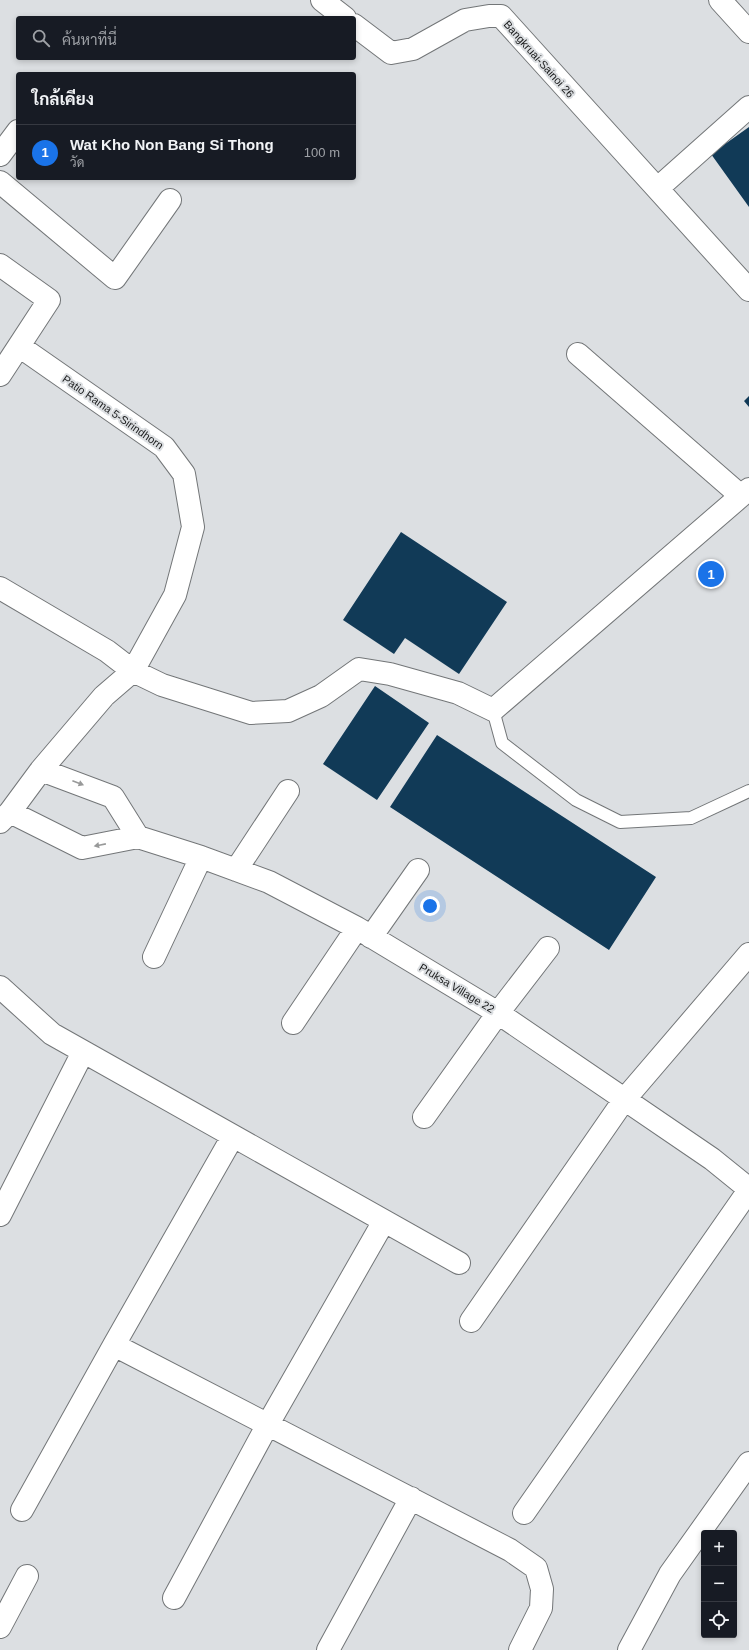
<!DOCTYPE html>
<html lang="th">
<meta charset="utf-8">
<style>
:root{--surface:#171b24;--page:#242831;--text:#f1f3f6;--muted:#9ea1a6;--line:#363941;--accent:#1a73e8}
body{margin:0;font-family:Arial,Sarabun,sans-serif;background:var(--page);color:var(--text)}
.controls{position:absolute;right:12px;bottom:12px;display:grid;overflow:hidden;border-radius:4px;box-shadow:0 2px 6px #0003}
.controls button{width:36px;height:36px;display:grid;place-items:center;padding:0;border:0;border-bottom:1px solid var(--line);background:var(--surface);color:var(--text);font:20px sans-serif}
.you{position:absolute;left:430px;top:906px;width:14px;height:14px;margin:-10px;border:3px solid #fff;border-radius:50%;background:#1a73e8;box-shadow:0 0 0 6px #1a73e833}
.badge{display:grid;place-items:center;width:26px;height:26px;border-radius:50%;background:var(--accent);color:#fff;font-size:13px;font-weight:700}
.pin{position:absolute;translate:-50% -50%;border:2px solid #fff;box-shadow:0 1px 4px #0006}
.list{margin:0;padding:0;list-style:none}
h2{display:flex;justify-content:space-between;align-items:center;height:52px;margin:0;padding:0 16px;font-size:17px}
h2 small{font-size:13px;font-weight:400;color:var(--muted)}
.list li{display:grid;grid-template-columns:26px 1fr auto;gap:12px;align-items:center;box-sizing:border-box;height:56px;padding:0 16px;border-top:1px solid var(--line)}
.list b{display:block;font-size:15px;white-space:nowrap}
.list p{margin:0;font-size:13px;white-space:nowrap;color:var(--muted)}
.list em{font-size:13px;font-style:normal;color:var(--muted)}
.icon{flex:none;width:22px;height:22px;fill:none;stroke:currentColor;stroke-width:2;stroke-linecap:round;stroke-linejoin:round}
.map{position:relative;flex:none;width:749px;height:1650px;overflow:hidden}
.search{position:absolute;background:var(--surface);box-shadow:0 2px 6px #0003;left:16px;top:16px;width:340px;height:44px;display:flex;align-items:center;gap:10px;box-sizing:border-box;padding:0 14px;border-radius:4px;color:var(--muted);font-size:15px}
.panel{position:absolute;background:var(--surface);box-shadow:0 2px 6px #0003;left:16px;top:72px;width:340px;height:108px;border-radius:4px}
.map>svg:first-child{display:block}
.building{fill:#113a57}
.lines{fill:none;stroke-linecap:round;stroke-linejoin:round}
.service-casing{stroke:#737678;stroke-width:14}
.minor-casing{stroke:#737678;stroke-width:24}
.service{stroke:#fff;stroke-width:12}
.minor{stroke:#fff;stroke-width:22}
.oneway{fill:#989999}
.labels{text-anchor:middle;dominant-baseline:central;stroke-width:4;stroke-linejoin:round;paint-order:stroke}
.street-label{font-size:11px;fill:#1b1c1d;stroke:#dcdfe2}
</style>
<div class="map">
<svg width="749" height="1650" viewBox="0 0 749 1650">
<rect width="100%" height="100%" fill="#dcdfe2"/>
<path class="building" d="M749,127V207L711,154Z
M749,396V407L744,401Z
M401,532L507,602L459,674L405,638L394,654L343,620Z
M375,686L429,723L377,800L323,764Z
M437,735L656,877L609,950L390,807Z"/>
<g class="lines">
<defs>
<path id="service" d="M493,710L502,743L576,800L620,822L691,818L749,791"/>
<path id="minor" d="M322,0L345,18
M720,0L749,32
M354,25L391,53L413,49L465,20L489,16H501L749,290
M0,155L18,131
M0,182L115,278L170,200
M658,188L749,107
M0,265L49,300L0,375
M578,354L741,496
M0,588L107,651L133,671L162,685L251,713L288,711L321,696L359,669L390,674L458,693L493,710L749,489
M41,770L113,797L138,837
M10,812L82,848L138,837L201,857L269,882L357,928L498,1013L712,1159L749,1189
M0,822L10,812L41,770L104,696L133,671L175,595L193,527L184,474L164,447L19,346
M236,870L288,791
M371,937L418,870
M154,957L201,857
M0,987L52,1034L459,1263
M293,1023L357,928
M424,1117L498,1013L548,948
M0,1215L83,1052
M471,1321L624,1100L749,954
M114,1345L510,1550L536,1568L542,1589L541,1608L520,1650
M22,1510L114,1345L233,1136
M524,1513L749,1190
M174,1598L268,1424L384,1221
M0,1627L27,1576
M328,1650L411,1498
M629,1650L670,1574L749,1463"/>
</defs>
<use href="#service" class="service-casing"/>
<use href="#minor" class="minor-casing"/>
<use href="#service" class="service"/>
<use href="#minor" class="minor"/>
</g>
<defs><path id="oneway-solid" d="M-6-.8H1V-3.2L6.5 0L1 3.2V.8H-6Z"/></defs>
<g class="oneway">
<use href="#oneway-solid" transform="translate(78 783) rotate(21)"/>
<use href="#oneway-solid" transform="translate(100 845) rotate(169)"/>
</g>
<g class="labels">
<g class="street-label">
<text transform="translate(539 59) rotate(48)">Bangkruai-Sainoi 26</text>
<text transform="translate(113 412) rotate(35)">Patio Rama 5-Sirindhorn</text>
<text transform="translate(457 988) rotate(31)">Pruksa Village 22</text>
</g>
</g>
</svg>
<div class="controls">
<button>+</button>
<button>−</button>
<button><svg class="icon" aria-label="locate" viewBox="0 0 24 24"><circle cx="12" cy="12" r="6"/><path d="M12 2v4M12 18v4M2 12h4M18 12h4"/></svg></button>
</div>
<div class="you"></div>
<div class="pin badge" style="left:711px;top:574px">1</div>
<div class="search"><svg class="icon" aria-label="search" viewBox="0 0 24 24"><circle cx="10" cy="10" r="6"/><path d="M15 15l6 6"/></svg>ค้นหาที่นี่</div>
<section class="panel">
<h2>ใกล้เคียง<small></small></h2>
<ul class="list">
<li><span class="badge">1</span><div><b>Wat Kho Non Bang Si Thong</b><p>วัด</p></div><em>100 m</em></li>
</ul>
</section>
</div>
